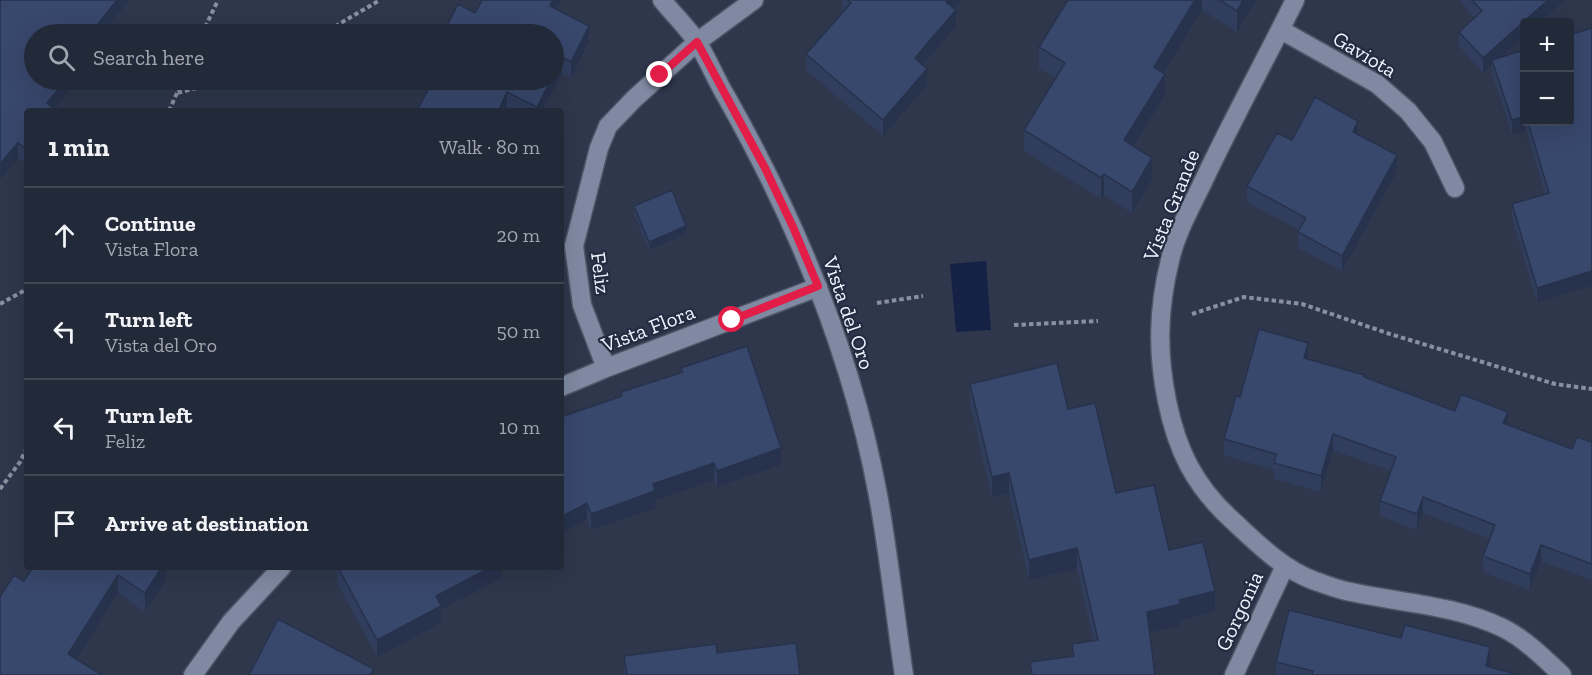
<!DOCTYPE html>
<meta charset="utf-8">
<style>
:root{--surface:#222939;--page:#2a3141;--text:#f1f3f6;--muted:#a2a6ae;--line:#3f4553}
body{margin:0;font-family:"Zilla Slab",serif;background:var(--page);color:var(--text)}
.controls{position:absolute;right:18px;top:18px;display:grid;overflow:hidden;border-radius:6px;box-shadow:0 6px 24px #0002}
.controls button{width:54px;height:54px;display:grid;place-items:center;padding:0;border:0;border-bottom:2px solid var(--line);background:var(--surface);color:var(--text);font:30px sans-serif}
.stop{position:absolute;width:18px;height:18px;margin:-14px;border:4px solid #e11d48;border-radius:50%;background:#fff}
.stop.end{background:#e11d48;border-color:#fff;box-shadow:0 2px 6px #0008}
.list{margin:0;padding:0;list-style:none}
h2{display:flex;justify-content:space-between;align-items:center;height:78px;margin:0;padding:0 24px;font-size:26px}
h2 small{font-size:20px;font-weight:400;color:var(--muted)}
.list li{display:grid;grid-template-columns:39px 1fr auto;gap:18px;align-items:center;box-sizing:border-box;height:96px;padding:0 24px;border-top:2px solid var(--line)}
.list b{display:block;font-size:22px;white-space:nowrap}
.list p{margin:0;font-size:20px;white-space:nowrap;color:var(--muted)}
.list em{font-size:20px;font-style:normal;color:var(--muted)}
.icon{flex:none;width:33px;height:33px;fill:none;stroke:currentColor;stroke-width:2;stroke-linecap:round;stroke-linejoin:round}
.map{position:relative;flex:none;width:1592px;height:675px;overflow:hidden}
.search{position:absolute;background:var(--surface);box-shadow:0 6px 24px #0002;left:24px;top:24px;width:540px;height:66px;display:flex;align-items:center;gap:15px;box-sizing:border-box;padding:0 21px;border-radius:33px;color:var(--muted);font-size:22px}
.panel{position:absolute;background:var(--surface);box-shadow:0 6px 24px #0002;left:24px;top:108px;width:540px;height:462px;border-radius:6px}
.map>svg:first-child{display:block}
.water{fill:#162245}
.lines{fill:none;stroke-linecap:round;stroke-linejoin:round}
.minor-casing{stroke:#4e5667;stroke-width:21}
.path{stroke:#8990a0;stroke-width:4;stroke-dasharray:4.5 3;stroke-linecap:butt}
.minor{stroke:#7f8aa2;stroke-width:18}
.wall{fill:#303d5d}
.shaded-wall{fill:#27324c}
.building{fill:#38476c;stroke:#27324c;stroke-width:1.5}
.route{stroke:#e11d48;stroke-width:8}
.labels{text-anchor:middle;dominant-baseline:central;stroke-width:4.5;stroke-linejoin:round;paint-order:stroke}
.street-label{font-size:21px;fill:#eff4ff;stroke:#242c41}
</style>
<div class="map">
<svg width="1592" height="675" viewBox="0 0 1592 675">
<rect width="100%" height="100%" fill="#2e374c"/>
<path class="water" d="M986,261L991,330L956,332L950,264Z"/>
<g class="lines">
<defs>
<path id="minor" d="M662,0C673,14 687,27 697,42C708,59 716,80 727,98C797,222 852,355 878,495C889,555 895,615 904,675
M1295,0C1265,61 1232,120 1203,182C1191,207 1176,233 1170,260C1158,309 1157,352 1167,401C1177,450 1194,485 1231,519C1257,543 1282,569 1315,581C1327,585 1339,590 1351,592C1402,603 1455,605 1503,628C1525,639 1544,658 1562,675
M1281,30L1377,84L1408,111L1433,142L1455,188
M606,368L582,305L574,246L599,148L608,126L634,99L697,42L754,0
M561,387L606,368L818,287
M193,675L231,622L282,567
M1234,675L1285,566"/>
</defs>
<use href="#minor" class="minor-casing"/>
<path class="path" d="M202,34L218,0
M322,34L380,0
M183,80L177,93L228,80
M169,111L177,93
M877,303L923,296
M0,304L27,289
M1192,314L1244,297L1302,304L1390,334L1555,384L1592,389
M1014,325L1098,321
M0,489L20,462L27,448"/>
<use href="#minor" class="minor"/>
</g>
<path class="wall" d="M0,0H129L102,34H34L55,111H27V160L25,163L18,158Z
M561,0L556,10L589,42L571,78L562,73L542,111H514L507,107L506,111H417L554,80L443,34L475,13Z
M842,0H961L954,8L956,26L922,65L927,85L883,136L806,70V54L843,12L842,11Z
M1068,0H1256L1237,32L1202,10L1163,72L1165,95L1134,146L1152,179L1132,213L1104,195L1101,199L1024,151V130L1056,78L1039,68V47Z
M1459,0H1565L1501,57L1524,122H1569L1537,302L1512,218V204L1545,194L1526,130L1512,134L1492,74V65L1483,73L1459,46V32L1474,18Z
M1358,135L1397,171L1342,271L1298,248V232L1299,230L1247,202V186L1292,140Z
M634,206L686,234L649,250L634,214Z
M1308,359L1364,378L1455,411L1508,425L1572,449L1592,442V580L1541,561L1530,590L1483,572V556L1490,539L1423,513L1417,530L1380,516V501L1391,471L1333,450L1321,492L1274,479V470L1224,455V439L1240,397Z
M681,368L781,465L717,487L714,480L655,500V508L591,530L587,519L561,533V417L621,396V392L681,372Z
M970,384L1068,409L1116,493L1169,550L1215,612L1181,620V625L1149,632L1155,675H1030V662L1072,656V644L1094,641L1077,569L1029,580L1009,493L992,497L970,404Z
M166,567V580L145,612L118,593L0,675L24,581Z
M337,567H501V578L441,610V623L377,657L337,582Z
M717,653L800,675H624V656Z
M1276,662L1490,667L1519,675H1276Z"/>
<path class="shaded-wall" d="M117,0H129L102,34H90Z
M553,0H561L550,22V6Z
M948,0H961L946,18V2Z
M1195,0H1202V10L1154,88V67Z
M1243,0H1256L1237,32V11Z
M1548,0H1565L1540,22H1524V36L1494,64L1492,60V65L1483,73V58Z
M956,10V26L915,74V58Z
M589,26V42L571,78V62Z
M562,57V73L542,111H537V107L551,80H554V74Z
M927,69V85L883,136V120Z
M1165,74V95L1124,161V140Z
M66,80H78L53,111L47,103Z
M507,92V107L506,111H498Z
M1524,116V122H1526V130L1512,134V120Z
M1358,121V136L1353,132Z
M18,143V158L0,179V164Z
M27,145V160L25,163V148Z
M1397,155V171L1342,271V256Z
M1152,158V179L1132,213V192Z
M1104,174V195L1101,199V178Z
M686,226V234L649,250V242Z
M1592,271V286L1537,302V288Z
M1308,343V359L1304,358Z
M1508,412V428L1503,423Z
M1333,434V450L1321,492V476Z
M781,448V465L717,487V471Z
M714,463V480L655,500V508L591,530V514L653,484Z
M1009,473V493L992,497V477Z
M1423,497V513L1417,530V514Z
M587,503V519L561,533V517Z
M1541,545V561L1530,590V574Z
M1077,548V569L1029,580V560Z
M162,567H166V580L145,612V593Z
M491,567H501V578L441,610V623L377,657V640L436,596Z
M118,575V593L68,672V654Z
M1215,591V612L1181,620V625L1147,633V612L1179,600Z
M1490,647V668L1486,666Z"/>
<path class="building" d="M0,0H117L90,34H34V80H66L47,103L55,110L54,111H27V145L25,148L18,143L0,164Z
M482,0H553L550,6L589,26L571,62L562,57L554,74V34H443L458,4L475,13Z
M848,0H948L946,2L956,10L915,58L927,69L883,120L806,54L851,3Z
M1068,0H1195L1154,67L1165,74L1124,140L1152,158L1132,192L1104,174L1101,178L1024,130L1065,63L1039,47Z
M1220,0H1243L1237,11Z
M1472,0H1548L1483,58L1459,32L1482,11Z
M1592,28V271L1537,288L1512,204L1549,193L1528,122H1569V35Z
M1524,50V116L1512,120L1492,60Z
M433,80H551L537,107L507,92L498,111H417Z
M1315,97L1358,121L1353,132L1397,155L1342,256L1298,232L1306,218L1247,186L1277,133L1292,140Z
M672,190L686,226L649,242L634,206Z
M1259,329L1308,343L1304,358L1364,375V377L1455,411L1461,394L1508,412L1503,423L1572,449L1577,437L1592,442V564L1541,545L1530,574L1483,556L1495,525L1423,497L1417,514L1380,501L1396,457L1333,434L1321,476L1274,463L1276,454L1224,439L1236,396L1240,397Z
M747,346L781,448L717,471L714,463L653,484L655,491L591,514L587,503L561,517V417L622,396L621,392L683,372L681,368Z
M1057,363L1068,409L1095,403L1116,493L1154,485L1169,550L1203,542L1215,591L1179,600L1181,604L1147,612L1155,675H1032L1030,662L1074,656L1072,644L1098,640L1077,548L1029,560L1009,473L992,477L970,384Z
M33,567H162L145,593L118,575L68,654L102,675H0V597L14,575L24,581Z
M338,567H491L436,596L441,606L377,640Z
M1289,610L1401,638L1405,625L1490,647L1486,666L1519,675H1312L1313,671L1276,662Z
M278,619L374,669L370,675H249Z
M796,643L800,675H627L624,656L716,644L717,653Z"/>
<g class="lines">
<path class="route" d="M660,75L697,42L765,168L793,227L818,286L732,320"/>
</g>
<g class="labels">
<g class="street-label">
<text transform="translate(1365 54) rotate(31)">Gaviota</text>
<text transform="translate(1171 205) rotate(-68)">Vista Grande</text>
<text transform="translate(601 273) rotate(83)">Feliz</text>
<text transform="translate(849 313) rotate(71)">Vista del Oro</text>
<text transform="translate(648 328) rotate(-21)">Vista Flora</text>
<text transform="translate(1239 611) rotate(-65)">Gorgonia</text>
</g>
</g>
</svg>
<div class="controls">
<button>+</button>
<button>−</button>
</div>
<div class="stop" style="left:732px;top:320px"></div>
<div class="stop end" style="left:660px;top:75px"></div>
<div class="search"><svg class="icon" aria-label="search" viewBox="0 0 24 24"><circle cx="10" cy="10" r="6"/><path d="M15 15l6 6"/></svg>Search here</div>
<section class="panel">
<h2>1 min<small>Walk · 80 m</small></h2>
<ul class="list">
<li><svg class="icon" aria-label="ahead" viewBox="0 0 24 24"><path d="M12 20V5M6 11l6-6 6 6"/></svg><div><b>Continue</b><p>Vista Flora</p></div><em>20 m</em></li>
<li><svg class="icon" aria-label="left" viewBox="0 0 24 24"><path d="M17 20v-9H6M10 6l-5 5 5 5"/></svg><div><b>Turn left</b><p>Vista del Oro</p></div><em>50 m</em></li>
<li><svg class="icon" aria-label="left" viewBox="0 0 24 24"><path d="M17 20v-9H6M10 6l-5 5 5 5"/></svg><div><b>Turn left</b><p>Feliz</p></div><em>10 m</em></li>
<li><svg class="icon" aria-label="arrive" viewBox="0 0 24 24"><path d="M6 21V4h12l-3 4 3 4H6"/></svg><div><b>Arrive at destination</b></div></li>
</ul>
</section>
</div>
